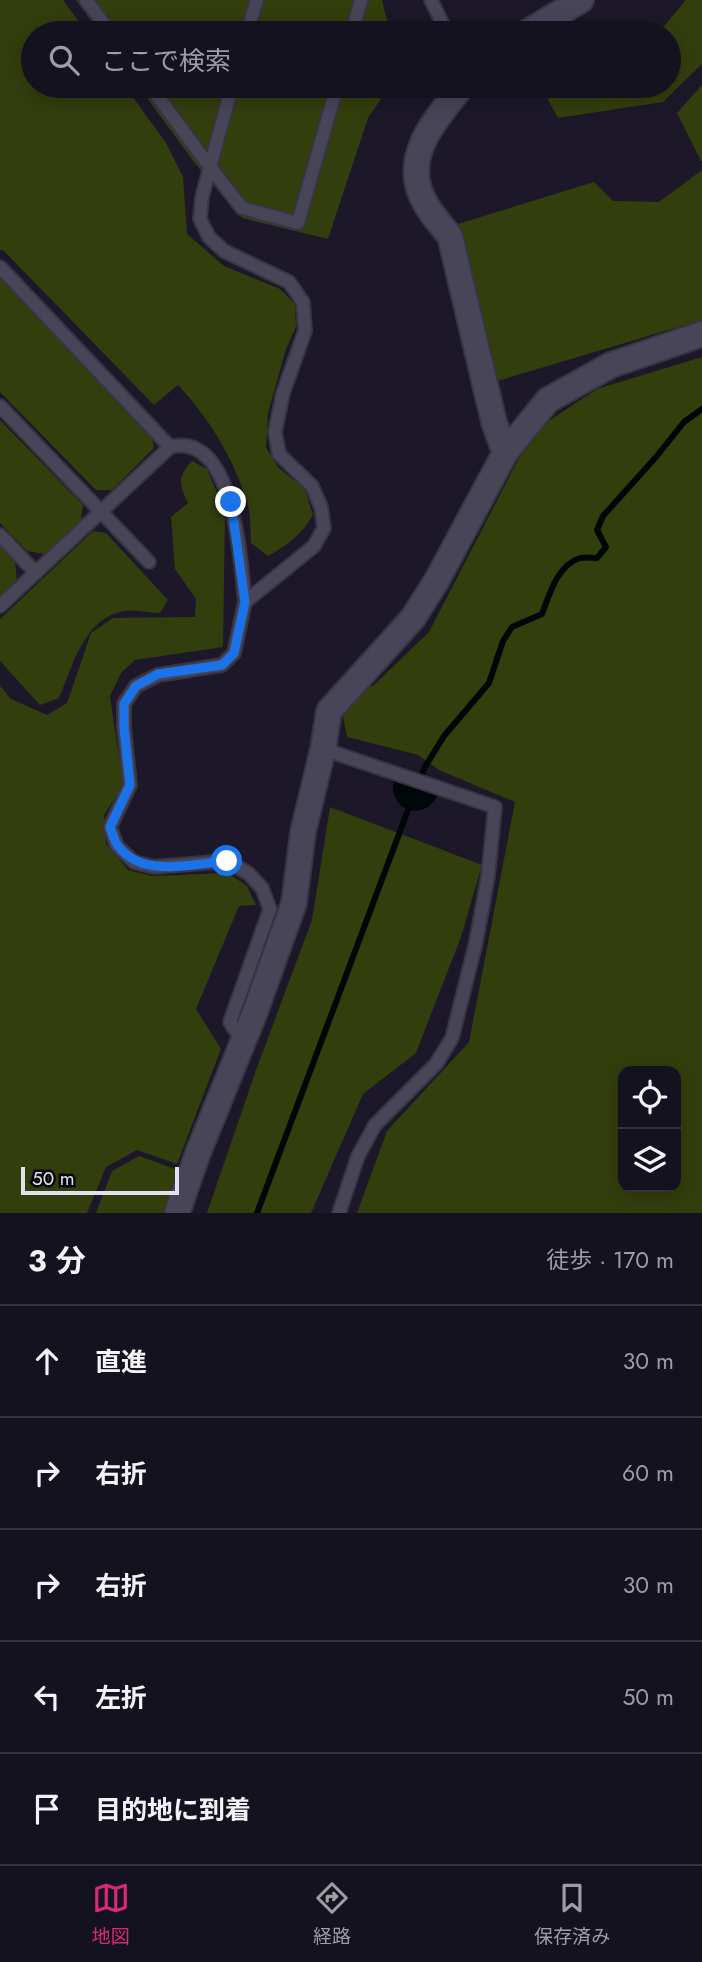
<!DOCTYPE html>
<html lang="ja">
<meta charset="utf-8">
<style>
:root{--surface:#15121f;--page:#1e1b28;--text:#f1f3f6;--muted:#9d9ea4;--line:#34323d;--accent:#db2777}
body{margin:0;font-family:Jost,"Noto Sans JP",sans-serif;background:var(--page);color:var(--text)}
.controls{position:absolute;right:21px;bottom:21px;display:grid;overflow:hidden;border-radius:14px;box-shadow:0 4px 18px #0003}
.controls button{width:63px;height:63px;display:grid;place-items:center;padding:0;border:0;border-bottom:2px solid var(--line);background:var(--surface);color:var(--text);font:35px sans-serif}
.scale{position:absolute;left:21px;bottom:18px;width:158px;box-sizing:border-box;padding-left:7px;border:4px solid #e3e1ed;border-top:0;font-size:19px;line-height:24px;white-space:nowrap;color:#e3e1ed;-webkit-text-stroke:5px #06050c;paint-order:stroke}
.stop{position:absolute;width:21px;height:21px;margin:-16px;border:5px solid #1a73e8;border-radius:50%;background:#fff}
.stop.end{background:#1a73e8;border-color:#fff;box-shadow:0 2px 7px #0008}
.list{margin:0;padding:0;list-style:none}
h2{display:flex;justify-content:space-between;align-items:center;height:91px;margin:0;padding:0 28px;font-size:30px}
h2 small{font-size:23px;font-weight:400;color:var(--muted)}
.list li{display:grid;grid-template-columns:46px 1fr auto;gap:21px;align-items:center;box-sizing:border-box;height:112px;padding:0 28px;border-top:2px solid var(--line)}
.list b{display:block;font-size:26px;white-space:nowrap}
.list em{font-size:23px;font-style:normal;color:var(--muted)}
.icon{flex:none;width:38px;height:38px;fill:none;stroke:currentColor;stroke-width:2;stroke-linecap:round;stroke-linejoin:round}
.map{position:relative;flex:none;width:702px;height:1213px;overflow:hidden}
.search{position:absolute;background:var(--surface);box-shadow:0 4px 18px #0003;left:21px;right:21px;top:21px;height:77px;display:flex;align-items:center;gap:18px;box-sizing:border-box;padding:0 24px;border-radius:38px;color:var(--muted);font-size:26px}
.sheet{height:651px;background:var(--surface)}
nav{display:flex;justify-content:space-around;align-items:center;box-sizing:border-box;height:98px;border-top:2px solid var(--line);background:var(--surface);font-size:19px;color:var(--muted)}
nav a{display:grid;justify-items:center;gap:4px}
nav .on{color:var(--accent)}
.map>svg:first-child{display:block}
.green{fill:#333e0d;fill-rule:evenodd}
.water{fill:#000709}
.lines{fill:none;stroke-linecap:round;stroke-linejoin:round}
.stream{stroke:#000709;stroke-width:6}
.service-casing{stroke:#373541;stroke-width:16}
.minor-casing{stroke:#373541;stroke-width:28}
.service{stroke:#494559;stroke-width:12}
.minor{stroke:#494559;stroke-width:24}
.route{stroke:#1a73e8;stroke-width:9}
</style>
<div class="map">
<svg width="702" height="1213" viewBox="0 0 702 1213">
<rect width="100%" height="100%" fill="#1c1829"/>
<path class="green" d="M0,0H63L87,33H33V86H125L166,143L183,177L187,234L224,266L280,289L295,304L296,327L286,349L268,413L266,448L279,468L305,489L313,515C302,535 287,545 268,556L251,543C250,529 251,512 246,499C233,457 208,417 178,385L154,405L3,250H0Z
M76,0H382L390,33H100Z
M686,0H702V64L663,102L558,118L546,96L565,86H669V33H658Z
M702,85V161H701L677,113Z
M138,86H390L368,118L328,239L242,218L194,162Z
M702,170V320L494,382L458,224L594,182L613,201L659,202Z
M0,277L152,437L154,448L112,490H96L0,392Z
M702,357V1213H357L387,1131L469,1042L515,802L439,770L418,755L347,737L342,712L359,691L374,685L429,632L519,458L547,422L597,389ZM623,1071H676V1187H623Z
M0,420L83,505L81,520L45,554L27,551L0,523Z
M192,461L207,469L225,512L223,647L135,660L121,673L110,696L123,785L104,815L106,844L128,870L152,876L228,873L247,886L256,905L239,906L196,1009L221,1049L177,1164L137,1150L106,1167L87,1213H0V686L11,699L47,715L67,703L91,633L113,618L195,617L196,599L175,569L171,517L188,503C179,484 177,477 192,461Z
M93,531L106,533L168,600L160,613C148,613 128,608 116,613C82,625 72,668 59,698L40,705L0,661V619Z
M0,545L15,562L17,581L0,597Z
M330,807L482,865L461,937L416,1053L363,1094L311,1213H207L256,1070L312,920Z
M139,1156L180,1171L163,1213H96L112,1171Z"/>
<path class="water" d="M394,779L438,794C425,824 386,810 394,779Z"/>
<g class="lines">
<path class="stream" d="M419,782L425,767L444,736L489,683L503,641L512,627L542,614C549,596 557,565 580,558C585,557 592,558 597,558L606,547L597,530L603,516L656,457L684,422L702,409
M257,1213L411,802"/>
<defs>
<path id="service" d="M86,0L111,33
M431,0L447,33
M247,33L257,0
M352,33L361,0
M150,86L210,167L202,197L200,219L209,237L224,251L289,282L303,302L305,331L283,393L275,432L279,454L312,486L321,507L324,528L314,546L245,602L234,653L222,665L158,675L136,686L124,704V727L130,785L110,827L117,846L134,862L154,867L227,861L248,873L262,888L270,909L230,1022L242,1041
M232,86L210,167L242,208L298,223L337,86
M0,267L170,447
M0,406L149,562
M0,535L36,573
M0,606L170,447C235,430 240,561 245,602
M323,749L495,807L488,876L476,942L452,1038L436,1064L375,1125L358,1156L339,1213"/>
<path id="minor" d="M526,33L581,0
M462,86C439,116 405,150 420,192C426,208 439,223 450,236L494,422L505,453
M177,1213L198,1153L255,1012L294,903L303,832L323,749L329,711L413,618L437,580L505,453L548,400L611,365L702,334"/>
</defs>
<use href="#service" class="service-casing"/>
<use href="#minor" class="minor-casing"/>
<use href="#service" class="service"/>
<use href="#minor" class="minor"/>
</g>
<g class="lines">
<path class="route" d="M227,861C193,864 143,878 119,847C114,842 113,834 110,827L130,785L124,727V704L136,686L158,674L222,665L234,653L245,602L231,502"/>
</g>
</svg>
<div class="controls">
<button><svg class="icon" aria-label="locate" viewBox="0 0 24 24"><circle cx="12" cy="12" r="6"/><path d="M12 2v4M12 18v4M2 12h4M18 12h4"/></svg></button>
<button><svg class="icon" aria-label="layers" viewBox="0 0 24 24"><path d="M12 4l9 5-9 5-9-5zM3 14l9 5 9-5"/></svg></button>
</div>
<div class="scale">50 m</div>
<div class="stop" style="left:227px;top:861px"></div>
<div class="stop end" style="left:231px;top:502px"></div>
<div class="search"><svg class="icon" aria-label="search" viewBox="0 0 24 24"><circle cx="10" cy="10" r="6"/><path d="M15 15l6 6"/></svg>ここで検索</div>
</div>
<section class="sheet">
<h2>3 分<small>徒歩 · 170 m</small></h2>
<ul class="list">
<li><svg class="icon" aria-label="ahead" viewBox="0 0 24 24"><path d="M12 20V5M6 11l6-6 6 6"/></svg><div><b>直進</b></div><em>30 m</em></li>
<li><svg class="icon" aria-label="right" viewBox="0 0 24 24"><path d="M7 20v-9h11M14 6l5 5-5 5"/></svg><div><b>右折</b></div><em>60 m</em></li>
<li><svg class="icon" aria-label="right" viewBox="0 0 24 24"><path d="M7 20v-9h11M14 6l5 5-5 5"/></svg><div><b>右折</b></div><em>30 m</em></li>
<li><svg class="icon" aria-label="left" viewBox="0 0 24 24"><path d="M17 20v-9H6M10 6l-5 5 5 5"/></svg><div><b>左折</b></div><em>50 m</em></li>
<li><svg class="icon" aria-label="arrive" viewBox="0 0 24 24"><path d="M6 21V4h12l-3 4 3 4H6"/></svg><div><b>目的地に到着</b></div></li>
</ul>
</section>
<nav>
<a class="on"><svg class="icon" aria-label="map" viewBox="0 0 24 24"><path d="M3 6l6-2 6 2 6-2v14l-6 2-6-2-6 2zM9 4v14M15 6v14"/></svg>地図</a>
<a><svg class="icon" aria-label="directions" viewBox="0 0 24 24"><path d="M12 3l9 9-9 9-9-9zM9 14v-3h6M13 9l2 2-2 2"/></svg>経路</a>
<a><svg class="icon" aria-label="saved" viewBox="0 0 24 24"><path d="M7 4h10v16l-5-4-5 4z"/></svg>保存済み</a>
</nav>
